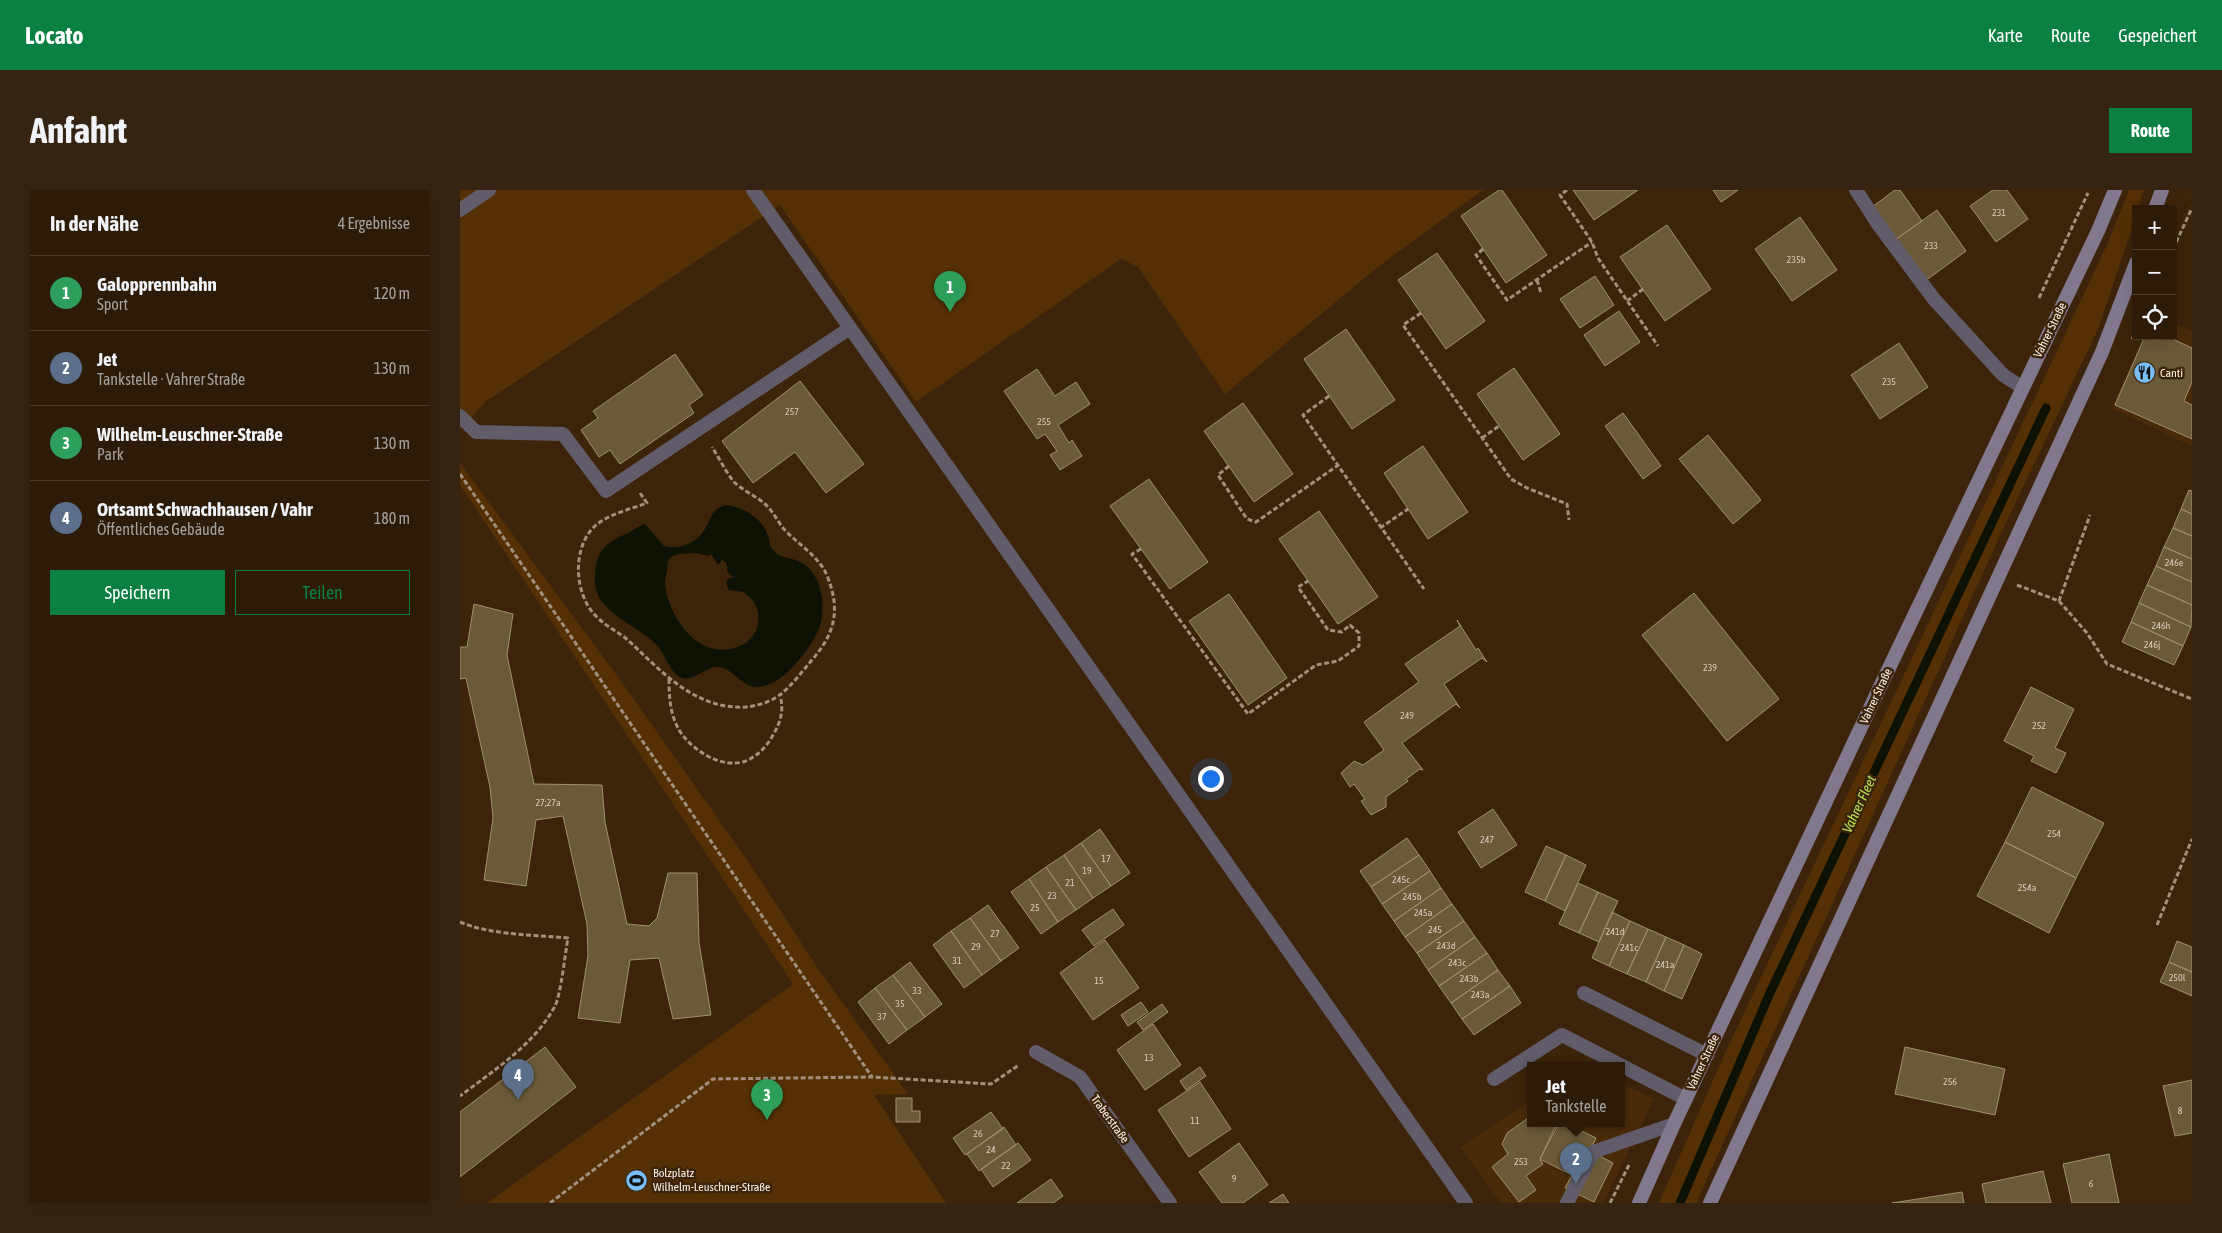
<!DOCTYPE html>
<html lang="de">
<meta charset="utf-8">
<style>
:root{--surface:#2d1b08;--page:#352412;--text:#f1f3f6;--muted:#a7a19c;--line:#483929;--accent:#0b8043}
body{margin:0;font-family:"Asap Condensed",sans-serif;background:var(--page);color:var(--text)}
.controls{position:absolute;right:15px;top:15px;display:grid;overflow:hidden;border-radius:0px;box-shadow:0 5px 20px #0002}
.controls button{width:45px;height:45px;display:grid;place-items:center;padding:0;border:0;border-bottom:1px solid var(--line);background:var(--surface);color:var(--text);font:25px sans-serif}
.you{position:absolute;left:750px;top:588px;width:18px;height:18px;margin:-12px;border:4px solid #fff;border-radius:50%;background:#1a73e8;box-shadow:0 0 0 8px #1a73e833}
.badge{display:grid;place-items:center;width:32px;height:32px;border-radius:50%;background:var(--accent);color:#fff;font-size:16px;font-weight:700}
.pin{position:absolute;translate:-50% -41px;filter:drop-shadow(0 1px 2px #0008)}
.pin::after{content:'';position:absolute;top:26px;width:18px;height:15px;background:inherit;clip-path:polygon(0 0,100% 0,50% 100%)}
.popup{position:absolute;left:1067px;top:872px;width:98px;height:65px;box-sizing:border-box;display:grid;place-content:center;border-radius:0px;background:var(--surface);filter:drop-shadow(0 1px 4px #0005);font-size:16px;white-space:nowrap;color:var(--muted)}
.popup b{font-size:19px;color:var(--text)}
.popup::after{content:'';position:absolute;left:50%;top:100%;margin-left:-10px;border:10px solid transparent;border-top-color:var(--surface)}
.list{margin:0;padding:0;list-style:none}
h2{display:flex;justify-content:space-between;align-items:center;height:65px;margin:0;padding:0 20px;font-size:21px}
h2 small{font-size:16px;font-weight:400;color:var(--muted)}
.list li{display:grid;grid-template-columns:32px 1fr auto;gap:15px;align-items:center;box-sizing:border-box;height:75px;padding:0 20px;border-top:1px solid var(--line)}
.list b{display:block;font-size:19px;white-space:nowrap}
.list p{margin:0;font-size:16px;white-space:nowrap;color:var(--muted)}
.list em{font-size:16px;font-style:normal;color:var(--muted)}
.actions{display:flex;gap:10px;padding:15px 20px}
.actions a{flex:1;padding:11px 0;border:1px solid var(--accent);border-radius:0px;text-align:center;font-size:18px;color:var(--accent)}
.actions .main{background:var(--accent);color:#fff}
.icon{flex:none;width:28px;height:28px;fill:none;stroke:currentColor;stroke-width:2;stroke-linecap:round;stroke-linejoin:round}
.map{position:relative;flex:none;width:1732px;height:1013px;overflow:hidden;border-radius:0px}
header{display:flex;align-items:center;gap:30px;box-sizing:border-box;height:70px;padding:0 25px;background:var(--accent);color:#fff}
header strong{font-size:24px}
nav{display:flex;gap:28px;margin-inline-start:auto;font-size:18px}
.intro{display:flex;align-items:center;justify-content:space-between;box-sizing:border-box;height:120px;padding:0 30px}
h1{margin:0;font-size:35px}
.button{padding:12px 22px;border-radius:0px;background:var(--accent);color:#fff;font-size:18px;font-weight:700}
main{display:flex;gap:30px;padding:0 30px}
aside{flex:1;background:var(--surface);border-radius:0px;box-shadow:0 5px 20px #0002}
.map>svg:first-child{display:block}
.built{fill:#492b09}
.green{fill:#543004}
.water{fill:#0d1205;fill-rule:evenodd}
.lines{fill:none;stroke-linecap:round;stroke-linejoin:round}
.stream{stroke:#0d1205;stroke-width:9}
.building{fill:#6a5a38;stroke:#a1906c}
.path{stroke:#a2907d;stroke-width:3;stroke-dasharray:5 2.5;stroke-linecap:butt}
.service{stroke:#625c6a;stroke-width:14}
.minor{stroke:#625c6a;stroke-width:14}
.secondary{stroke:#82788e;stroke-width:14}
.labels{text-anchor:middle;dominant-baseline:central;stroke-width:5;stroke-linejoin:round;paint-order:stroke}
.number-label{font-size:10px;fill:#d9cbba}
.street-label{font-size:12px;fill:#fef1e5;stroke:#3c240a}
.poi-label{font-size:12px;fill:#fef1e5;stroke:#3c240a;text-anchor:start}
.water-label{font-size:14px;font-style:italic;fill:#b6e454;stroke:#3c240a}
</style>
<header>
<strong>Locato</strong>
<nav><a>Karte</a><a>Route</a><a>Gespeichert</a></nav>
</header>
<div class="intro"><h1>Anfahrt</h1><a class="button">Route</a></div>
<main>
<aside>
<h2>In der Nähe<small>4 Ergebnisse</small></h2>
<ul class="list">
<li><span class="badge" style="background:#2e9e5b">1</span><div><b>Galopprennbahn</b><p>Sport</p></div><em>120 m</em></li>
<li><span class="badge" style="background:#5c6f8a">2</span><div><b>Jet</b><p>Tankstelle · Vahrer Straße</p></div><em>130 m</em></li>
<li><span class="badge" style="background:#2e9e5b">3</span><div><b>Wilhelm-Leuschner-Straße</b><p>Park</p></div><em>130 m</em></li>
<li><span class="badge" style="background:#5c6f8a">4</span><div><b>Ortsamt Schwachhausen / Vahr</b><p>Öffentliches Gebäude</p></div><em>180 m</em></li>
</ul>
<div class="actions"><a class="main">Speichern</a><a>Teilen</a></div>
</aside>
<div class="map">
<svg width="1732" height="1013" viewBox="0 0 1732 1013">
<rect width="100%" height="100%" fill="#3c240a"/>
<path class="built" d="M1713,133L1732,141V256L1651,218L1685,146H1713Z
M1161,893L1194,909L1143,1013H1041L1000,957L1071,910V933H1161Z"/>
<path class="green" d="M0,0H1023L919,76L765,204L678,77L661,69L456,212L320,15L25,212L0,240Z
M1669,0H1684L1678,19H1676V26L1638,139L1538,350L1236,1013H1199L1261,872L1647,55Z
M0,273L166,498L292,677L357,777L448,904L414,905L486,1013H27L333,794L0,295Z"/>
<path class="water" d="M265,315C284,317 302,328 308,346C310,351 309,357 313,360C320,369 331,367 340,372C362,383 366,415 360,436C352,458 318,504 291,496C279,492 272,478 258,477C245,476 232,494 220,487C209,481 205,463 196,454C179,438 157,430 142,412C136,403 134,394 135,384C137,359 147,352 168,343C174,340 178,336 185,334L204,356C217,360 235,354 243,342C251,331 250,320 265,315ZM237,363L248,366L251,364L258,375L262,370C267,372 268,376 267,381L273,387L268,389L266,393L269,400L284,402C288,406 294,410 296,416C299,423 299,431 297,438C289,460 260,465 241,454C228,446 218,433 212,419C208,409 203,397 206,386C208,381 207,376 208,371C213,362 228,364 237,363Z"/>
<g class="lines">
<path class="stream" d="M1220,1013L1309,805L1586,218"/>
</g>
<path class="building" d="M1039,0H1042L1087,65L1046,93L1001,26Z
M1113,0H1178L1134,30Z
M1253,0H1278L1261,12Z
M1435,0H1440L1462,31L1435,50L1412,17Z
M1533,0H1547L1568,29L1536,52L1510,16Z
M1477,20L1506,61L1465,91L1435,50Z
M1340,27L1377,80L1332,111L1295,59Z
M1207,35L1251,99L1205,131L1160,67Z
M977,63L1025,131L986,159L938,90Z
M1135,86L1154,115L1120,138L1100,109Z
M1159,121L1180,152L1145,176L1124,145Z
M886,139L935,210L892,239L844,169Z
M1685,146H1706L1732,158V192L1724,211L1732,215V249L1655,215Z
M1439,153L1468,197L1420,229L1391,185Z
M215,164L243,205L229,215L234,223L160,274L150,260L139,267L121,240L138,228L133,221Z
M1054,178L1100,244L1063,270L1017,204Z
M577,179L595,206L616,192L630,214L598,235L609,253L612,250L622,266L600,280L590,265L597,261L585,244L577,249L544,201Z
M340,191L404,274L366,303L335,262L293,293L262,251Z
M783,213L833,284L794,312L744,241Z
M1163,223L1201,276L1183,289L1145,236Z
M1248,245L1301,310L1273,334L1219,269Z
M963,256L1008,322L968,349L924,283Z
M689,289L748,372L710,399L650,316Z
M1729,300L1732,301V324L1721,319Z
M1721,319L1732,324V346L1713,338Z
M859,321L918,407L878,434L819,349Z
M1713,338L1732,346V369L1704,357Z
M1704,357L1732,369V392L1696,376Z
M1696,376L1732,392V415L1687,395Z
M1687,395L1732,415L1731,437L1679,413Z
M1234,403L1319,509L1267,551L1182,445Z
M769,404L827,488L788,515L729,431Z
M1679,413L1731,437L1723,456L1671,432Z
M14,414L53,424L47,465L74,594L142,595L145,632L167,734L189,736L197,728L208,683H237L239,753L251,825L213,829L199,768L170,770L160,833L118,828L128,766L127,734L103,626L76,630L66,696L24,690L33,628L30,597L6,488L0,489V457H7Z
M997,430L1016,460L1018,458L1027,472L1022,468L984,494L1000,518L996,514L942,553L963,580L960,579L946,589L948,591L926,607V617L911,625L901,611L905,609L894,594L890,597L881,583L894,571L903,575L924,560L904,532L959,492L945,474L1000,436Z
M1671,432L1723,456L1714,475L1662,452Z
M1571,497L1614,519L1595,558L1606,563L1596,583L1571,571L1574,566L1544,551Z
M1572,597L1644,633L1616,688L1545,652Z
M1033,619L1057,655L1021,678L998,642Z
M640,639L670,683L651,696L621,653Z
M947,648L959,665L911,697L900,681Z
M1545,652L1616,688L1589,743L1517,706Z
M621,653L651,696L633,708L604,665Z
M1086,656L1106,665L1085,711L1065,702Z
M604,665L633,708L616,720L586,677Z
M959,665L970,681L922,714L911,697Z
M1106,665L1126,675L1105,721L1085,711Z
M586,677L616,720L598,732L569,689Z
M970,681L981,698L934,731L922,714Z
M569,689L598,732L581,744L551,702Z
M1118,693L1138,702L1119,743L1099,734Z
M981,698L992,714L945,747L934,731Z
M1138,702L1158,711L1139,752L1119,743Z
M992,714L1004,731L957,763L945,747Z
M528,715L559,758L541,771L510,728Z
M653,719L664,735L634,756L622,740Z
M1152,722L1170,731L1149,776L1132,768Z
M510,728L541,771L522,785L491,741Z
M1004,731L1015,747L968,780L957,763Z
M1170,731L1188,739L1167,784L1149,776Z
M1188,739L1206,747L1186,792L1167,784Z
M491,741L522,785L504,798L473,755Z
M1015,747L1027,763L979,796L968,780Z
M1206,747L1224,755L1204,801L1186,792Z
M645,750L679,798L633,830L600,783Z
M1717,751L1732,757V782L1709,772Z
M1224,755L1242,764L1222,809L1204,801Z
M1027,763L1038,780L991,813L979,796Z
M450,772L482,814L465,827L433,785Z
M1709,772L1732,782V806L1700,792Z
M1038,780L1050,796L1002,829L991,813Z
M433,785L465,827L447,840L415,798Z
M1050,796L1061,813L1014,845L1002,829Z
M415,798L447,840L429,854L398,812Z
M681,812L688,822L668,836L661,825Z
M702,814L708,822L683,840L677,832Z
M693,834L721,875L685,900L657,860Z
M85,857L116,897L0,987V922Z
M1445,857L1545,879L1535,925L1435,904Z
M740,877L746,886L726,900L720,891Z
M1732,890V943L1715,946L1703,896Z
M740,892L771,939L729,967L698,920Z
M436,908H452V921H460V932H436Z
M531,922L543,939L505,965L493,948Z
M1071,926V933H1097L1080,969L1083,974L1066,986L1076,1000L1059,1012L1032,977L1048,964L1042,954L1047,943Z
M1099,933H1106L1136,948L1130,961L1153,973L1134,1012L1105,998L1112,985L1080,969Z
M544,937L556,955L519,981L507,964Z
M558,953L571,970L533,997L521,979Z
M779,953L808,995L783,1013H762L739,982Z
M1649,964L1659,1013H1612L1603,974Z
M1583,981L1591,1013H1526L1522,994Z
M591,989L603,1006L593,1013H557Z
M1502,1002L1504,1013H1432Z
M823,1004L829,1013H809Z"/>
<g class="lines">
<path class="path" d="M1107,0L1100,5L1132,52L1138,68L1198,156
M1023,59L1016,65L1047,110L1132,52
M1713,59L1732,18
M1077,90L1081,103
M1579,108L1628,3
M1167,111L1183,99
M961,123L943,135L1051,289L1067,298L1107,314L1109,330
M1672,149L1676,142
M869,206L843,225L964,399
M1022,248L1039,236
M769,276L758,285L787,329L796,332L877,276
M0,284L412,887
M180,303L187,313C171,319 148,324 135,336C111,358 114,407 138,428C148,438 161,443 171,453C204,484 237,520 286,517C297,516 311,512 321,504C332,495 342,482 351,471C374,445 381,422 368,388C360,366 338,355 323,338C317,330 312,320 305,314C296,306 282,300 274,292C266,282 259,268 252,257
M920,338L948,319
M681,359L672,364L788,524L856,475L878,471L899,456V443L890,435L882,442L868,440L838,397L848,391
M1557,395L1599,411L1627,443L1647,474L1732,509
M1599,411L1630,325
M209,489C209,506 210,523 218,538C229,559 262,580 286,571C299,565 307,556 313,545C321,532 324,520 320,505
M0,732C30,745 75,745 108,748C105,764 101,804 95,816C75,854 33,881 0,906
M1697,735L1732,649
M90,1013L253,889L412,887L531,894L559,875
M1150,1013L1170,973"/>
<path class="service" d="M293,0L1006,1013
M1396,0L1418,34L1473,108L1543,185L1563,198
M0,20L29,0
M0,226L16,242L103,244L146,301L390,138
M1124,803L1247,865
M1034,889L1102,845L1226,909
M1107,1013L1133,962L1214,934"/>
<path class="minor" d="M576,862L620,887L710,1013"/>
<path class="secondary" d="M1695,19L1702,0
M1179,1013L1214,934L1419,499L1638,41L1655,0
M1250,1013L1642,162L1676,73"/>
</g>
<defs>
<symbol id="restaurant-disc" viewBox="-11 -11 22 22"><circle r="9.5" fill="#7abef8" stroke="#3c240a"/><path d="M-5-6h1v4h1v-4h1v4h1v-4h1v5L-1.5 .5V6h-2V.5L-5-1ZM5-6V6H3V1.5H1.5Q1.5-4 5-6Z" fill="#111"/></symbol>
<symbol id="stadium-disc" viewBox="-11 -11 22 22"><circle r="9.5" fill="#7abef8" stroke="#3c240a"/><path d="M0-5a6.5 5 0 1 0 0 10a6.5 5 0 1 0 0-10ZM-3.5-1.8h7v3.6h-7Z" fill="#111"/></symbol>
</defs>
<g fill-rule="evenodd">
<use href="#restaurant-disc" x="1672" y="170" width="25" height="25"/>
<use href="#stadium-disc" x="164" y="978" width="25" height="25"/>
</g>
<g class="labels">
<g class="number-label">
<text x="1539" y="22">231</text>
<text x="1471" y="55">233</text>
<text x="1336" y="69">235b</text>
<text x="1429" y="191">235</text>
<text x="332" y="221">257</text>
<text x="584" y="231">255</text>
<text x="1714" y="372">246e</text>
<text x="1701" y="435">246h</text>
<text x="1692" y="454">246j</text>
<text x="1250" y="477">239</text>
<text x="947" y="525">249</text>
<text x="1579" y="535">252</text>
<text x="88" y="612">27;27a</text>
<text x="1594" y="643">254</text>
<text x="1027" y="649">247</text>
<text x="646" y="668">17</text>
<text x="627" y="680">19</text>
<text x="941" y="689">245c</text>
<text x="610" y="692">21</text>
<text x="1567" y="697">254a</text>
<text x="592" y="705">23</text>
<text x="952" y="706">245b</text>
<text x="575" y="717">25</text>
<text x="963" y="722">245a</text>
<text x="975" y="739">245</text>
<text x="1155" y="741">241d</text>
<text x="535" y="743">27</text>
<text x="986" y="755">243d</text>
<text x="516" y="756">29</text>
<text x="1169" y="757">241c</text>
<text x="497" y="770">31</text>
<text x="997" y="772">243c</text>
<text x="1205" y="774">241a</text>
<text x="1717" y="787">250l</text>
<text x="1009" y="788">243b</text>
<text x="639" y="790">15</text>
<text x="457" y="800">33</text>
<text x="1020" y="804">243a</text>
<text x="440" y="813">35</text>
<text x="422" y="826">37</text>
<text x="689" y="867">13</text>
<text x="1490" y="891">256</text>
<text x="1720" y="920">8</text>
<text x="735" y="930">11</text>
<text x="518" y="943">26</text>
<text x="531" y="959">24</text>
<text x="1061" y="971">253</text>
<text x="546" y="975">22</text>
<text x="774" y="988">9</text>
<text x="1631" y="993">6</text>
</g>
<g class="street-label">
<text transform="translate(1590 140) rotate(-64)">Vahrer Straße</text>
<text transform="translate(1416 506) rotate(-65)">Vahrer Straße</text>
<text transform="translate(1243 872) rotate(-65)">Vahrer Straße</text>
<text transform="translate(650 929) rotate(54)">Traberstraße</text>
</g>
<g class="poi-label">
<text x="1700" y="183">Canti</text>
<text x="193" y="983">Bolzplatz<tspan x="193" dy="14">Wilhelm-Leuschner-Straße</tspan></text>
</g>
<g class="water-label">
<text transform="translate(1399 614) rotate(-65)">Vahrer Fleet</text>
</g>
</g>
</svg>
<div class="controls">
<button>+</button>
<button>−</button>
<button><svg class="icon" aria-label="locate" viewBox="0 0 24 24"><circle cx="12" cy="12" r="6"/><path d="M12 2v4M12 18v4M2 12h4M18 12h4"/></svg></button>
</div>
<div class="you"></div>
<div class="pin badge" style="left:490px;top:122px;background:#2e9e5b">1</div>
<div class="pin badge" style="left:1116px;top:994px;background:#5c6f8a">2</div>
<div class="popup"><b>Jet</b>Tankstelle</div>
<div class="pin badge" style="left:307px;top:930px;background:#2e9e5b">3</div>
<div class="pin badge" style="left:58px;top:910px;background:#5c6f8a">4</div>
</div>
</main>
